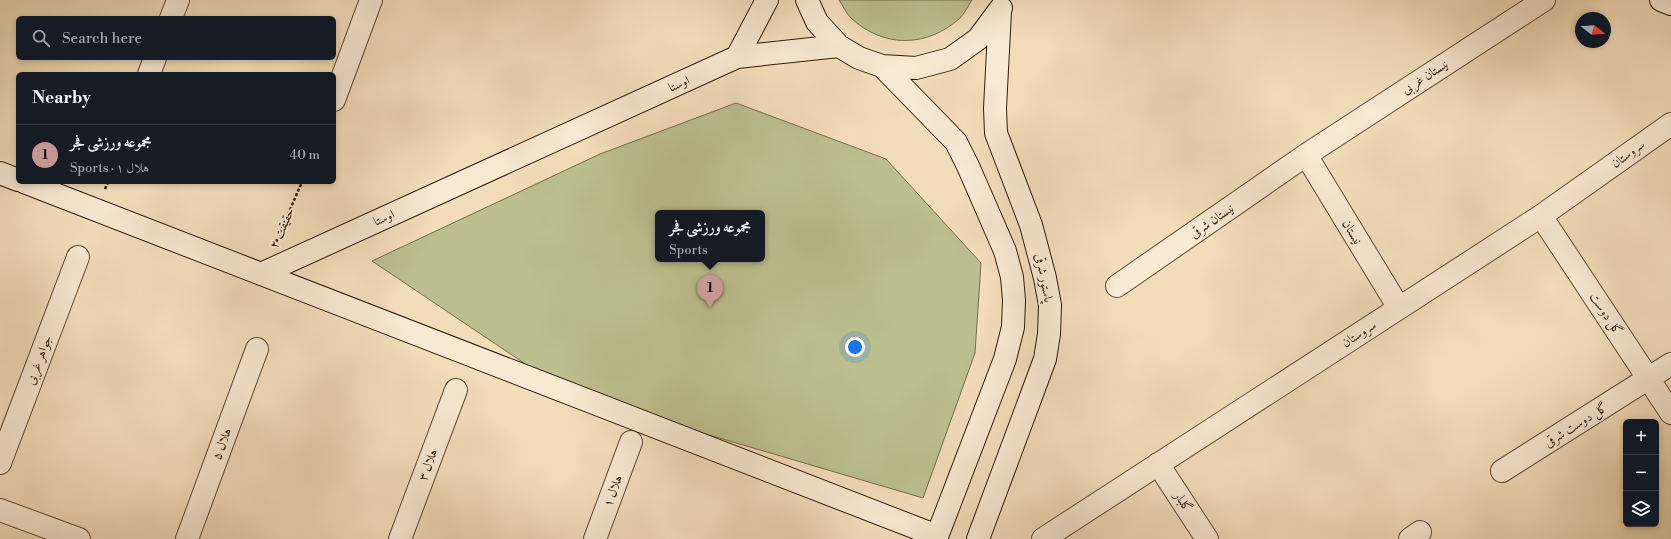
<!DOCTYPE html>
<meta charset="utf-8">
<style>
:root{--surface:#171b24;--page:#242831;--text:#f1f3f6;--muted:#9ea1a6;--line:#363941;--accent:#c59692}
body{margin:0;font-family:"Libre Bodoni",Amiri,serif;background:var(--page);color:var(--text)}
.controls{position:absolute;right:12px;bottom:12px;display:grid;overflow:hidden;border-radius:6px;box-shadow:0 2px 6px #0003}
.controls button{width:36px;height:36px;display:grid;place-items:center;padding:0;border:0;border-bottom:1px solid var(--line);background:var(--surface);color:var(--text);font:20px sans-serif}
.compass{position:absolute;left:1575px;top:12px;width:36px;height:36px;border-radius:50%;background:var(--surface);box-shadow:0 2px 6px #0003;rotate:107deg}
.you{position:absolute;left:855px;top:347px;width:14px;height:14px;margin:-10px;border:3px solid #fff;border-radius:50%;background:#1a73e8;box-shadow:0 0 0 6px #1a73e833}
.badge{display:grid;place-items:center;width:26px;height:26px;border-radius:50%;background:var(--accent);color:#111;font-size:13px;font-weight:700}
.pin{position:absolute;translate:-50% -33px;filter:drop-shadow(0 1px 2px #0008)}
.pin::after{content:'';position:absolute;top:21px;width:14px;height:12px;background:inherit;clip-path:polygon(0 0,100% 0,50% 100%)}
.popup{position:absolute;left:655px;top:210px;width:110px;height:52px;box-sizing:border-box;display:grid;place-content:center;border-radius:6px;background:var(--surface);filter:drop-shadow(0 1px 3px #0005);font-size:13px;white-space:nowrap;color:var(--muted)}
.popup b{font-size:15px;color:var(--text)}
.popup::after{content:'';position:absolute;left:50%;top:100%;margin-left:-8px;border:8px solid transparent;border-top-color:var(--surface)}
.list{margin:0;padding:0;list-style:none}
h2{display:flex;justify-content:space-between;align-items:center;height:52px;margin:0;padding:0 16px;font-size:17px}
h2 small{font-size:13px;font-weight:400;color:var(--muted)}
.list li{display:grid;grid-template-columns:26px 1fr auto;gap:12px;align-items:center;box-sizing:border-box;height:60px;padding:0 16px;border-top:1px solid var(--line)}
.list b{display:block;font-size:15px;white-space:nowrap}
.list p{margin:0;font-size:13px;white-space:nowrap;color:var(--muted)}
.list em{font-size:13px;font-style:normal;color:var(--muted)}
.icon{flex:none;width:22px;height:22px;fill:none;stroke:currentColor;stroke-width:2;stroke-linecap:round;stroke-linejoin:round}
.map{position:relative;flex:none;width:1671px;height:539px;overflow:hidden}
.search{position:absolute;background:var(--surface);box-shadow:0 2px 6px #0003;left:16px;top:16px;width:320px;height:44px;display:flex;align-items:center;gap:10px;box-sizing:border-box;padding:0 14px;border-radius:6px;color:var(--muted);font-size:15px}
.panel{position:absolute;background:var(--surface);box-shadow:0 2px 6px #0003;left:16px;top:72px;width:320px;height:112px;border-radius:6px}
.map>svg:first-child{display:block}
.green{fill:#bcc08e;stroke:#766e4c;fill-rule:evenodd}
.lines{fill:none;stroke-linecap:round;stroke-linejoin:round}
.street-casing{stroke:#604c36;stroke-width:24}
.secondary-casing{stroke:#301c0b;stroke-width:24}
.path{stroke:#301c0b;stroke-width:2.5;stroke-dasharray:3 2;stroke-linecap:butt}
.street{stroke:#f7e9d2;stroke-width:22}
.secondary{stroke:#f7e9d2;stroke-width:22}
.labels{text-anchor:middle;dominant-baseline:central;stroke-width:3.5;stroke-linejoin:round;paint-order:stroke}
.street-label{font-size:13px;fill:#301c0b;stroke:#f7e9d2}
</style>
<div class="map">
<svg width="1671" height="539" viewBox="0 0 1671 539">
<rect width="100%" height="100%" fill="#f2ddb9"/>
<filter id="stains"><feTurbulence type="fractalNoise" baseFrequency=".005" numOctaves="4"/><feColorMatrix values="0 0 0 0 .2 0 0 0 0 .09 0 0 0 0 .02 0 0 0 .5 -.17"/></filter>
<radialGradient id="worn" r=".72"><stop offset=".6" stop-color="#630" stop-opacity="0"/><stop offset="1" stop-color="#630" stop-opacity=".3"/></radialGradient>
<path class="green" d="M839,0H972C968,6 965,13 960,18C927,48 883,48 851,18C846,13 843,6 839,0Z
M736,103L886,159L981,263L975,353L923,498L570,394L372,261L600,154ZM658,213H762V259H658Z"/>
<g class="lines">
<defs>
<path id="street" d="M171,18L178,0
M149,74L155,58
M334,100L371,0
M1306,155L1399,308
M1541,216L1671,413
M1117,286L1306,155L1544,0
M0,463L78,257
M1158,464L1207,539
M1502,471L1671,364
M0,510L79,539
M187,539L257,349
M400,539L456,390
M595,539L631,442
M1043,539L1541,216L1671,124
M1410,539L1420,532"/>
<path id="secondary" d="M807,0L817,22L839,46L859,58L882,66L916,68L950,59L978,39L1001,8
M1661,0L1671,4
M737,57L767,0
M882,66L956,142L968,166L1005,251L1012,277L1014,300L1013,327L1005,359L936,539
M0,173L18,180
M24,182L937,536
M261,274L737,57L839,46
M978,539L1045,359L1049,334L1050,305L1045,278L1031,225L996,133L995,108L1000,12"/>
</defs>
<use href="#street" class="street-casing"/>
<use href="#secondary" class="secondary-casing"/>
<path class="path" d="M105,189L108,182
M276,242L302,182"/>
<use href="#street" class="street"/>
<use href="#secondary" class="secondary"/>
</g>
<g class="labels">
<g class="street-label">
<text transform="translate(1425 77) rotate(-33)">نیستان غربی</text>
<text transform="translate(679 84) rotate(-24)">اوستا</text>
<text transform="translate(1628 154) rotate(-36)">سروستان</text>
<text transform="translate(384 218) rotate(-24)">اوستا</text>
<text transform="translate(1212 221) rotate(-35)">نیستان شرقی</text>
<text transform="translate(282 228) rotate(-66)">حقیقت ۲</text>
<text transform="translate(1352 232) rotate(59)">نیستان</text>
<text transform="translate(1044 278) rotate(79)">پاستور شرقی</text>
<text transform="translate(1606 314) rotate(56)">گل دوست</text>
<text transform="translate(1359 334) rotate(-33)">سروستان</text>
<text transform="translate(39 360) rotate(-69)">جواهر غربی</text>
<text transform="translate(1576 425) rotate(-32)">گل دوست شرقی</text>
<text transform="translate(222 444) rotate(-70)">هلال ۵</text>
<text transform="translate(428 465) rotate(-70)">هلال ۳</text>
<text transform="translate(613 491) rotate(-70)">هلال ۱</text>
<text transform="translate(1183 502) rotate(57)">گلبار</text>
</g>
</g>
<rect width="100%" height="100%" filter="url(#stains)"/>
<rect width="100%" height="100%" fill="url(#worn)"/>
</svg>
<div class="controls">
<button>+</button>
<button>−</button>
<button><svg class="icon" aria-label="layers" viewBox="0 0 24 24"><path d="M12 4l9 5-9 5-9-5zM3 14l9 5 9-5"/></svg></button>
</div>
<svg class="compass" viewBox="-18 -18 36 36"><path d="M0-13l5 13h-10z" fill="#e53935"/><path d="M0 13l5-13h-10z" fill="#9ea1a6"/></svg>
<div class="you"></div>
<div class="pin badge" style="left:710px;top:308px">1</div>
<div class="popup"><b>مجموعه ورزشی فجر</b>Sports</div>
<div class="search"><svg class="icon" aria-label="search" viewBox="0 0 24 24"><circle cx="10" cy="10" r="6"/><path d="M15 15l6 6"/></svg>Search here</div>
<section class="panel">
<h2>Nearby<small></small></h2>
<ul class="list">
<li><span class="badge">1</span><div><b>مجموعه ورزشی فجر</b><p>Sports · هلال ۱</p></div><em>40 m</em></li>
</ul>
</section>
</div>
